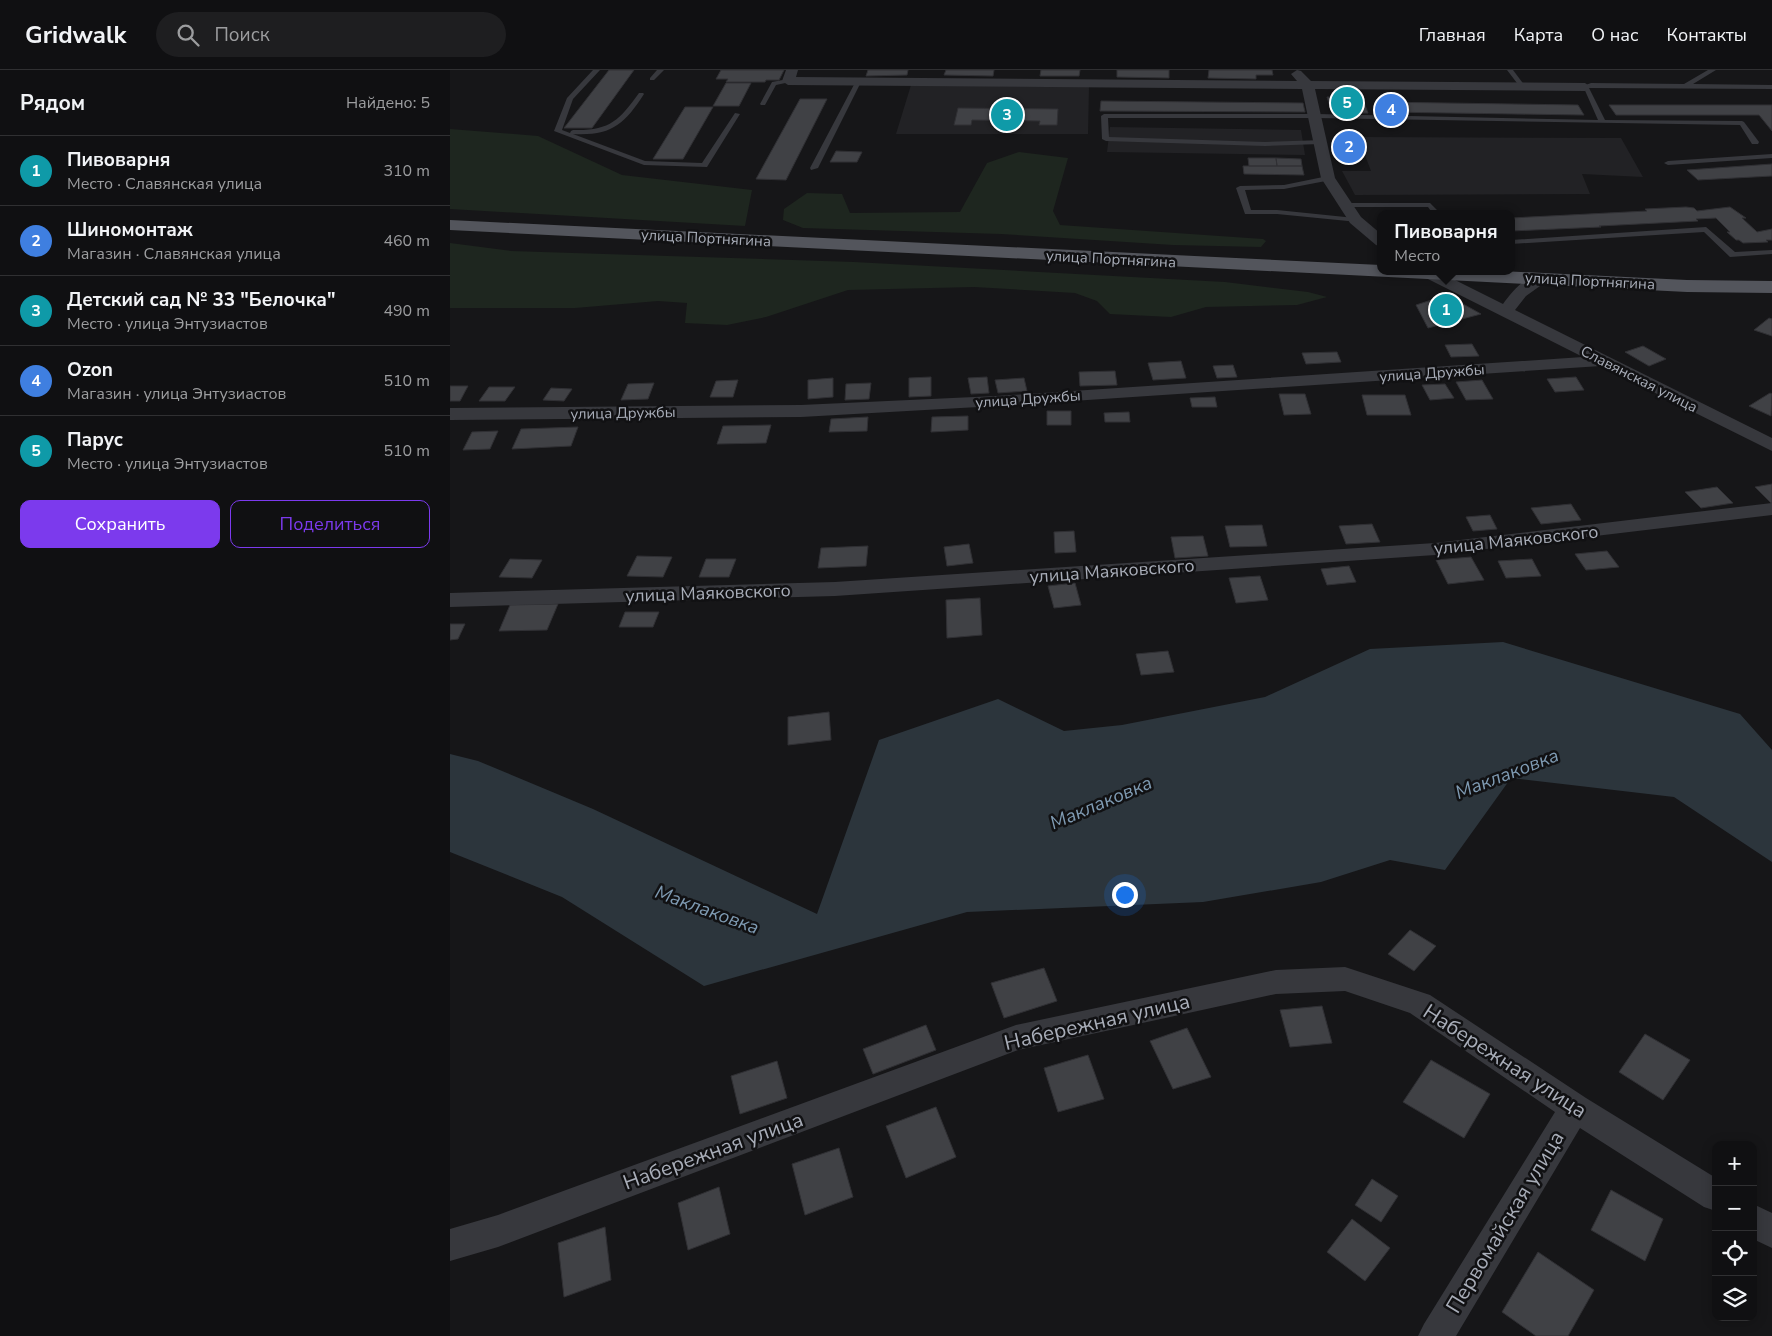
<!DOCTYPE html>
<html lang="ru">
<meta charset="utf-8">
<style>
:root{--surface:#101012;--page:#1e1e20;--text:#f1f3f6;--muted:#9c9d9f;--line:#303032;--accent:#7c3aed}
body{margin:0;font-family:"Nunito Sans",sans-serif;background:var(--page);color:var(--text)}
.controls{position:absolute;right:15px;bottom:15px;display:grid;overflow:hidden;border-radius:10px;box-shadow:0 2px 12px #0003}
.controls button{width:45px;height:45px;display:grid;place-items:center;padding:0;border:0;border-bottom:1px solid var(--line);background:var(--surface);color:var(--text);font:25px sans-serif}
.you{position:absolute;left:674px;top:824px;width:18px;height:18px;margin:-12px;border:4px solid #fff;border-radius:50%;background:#1a73e8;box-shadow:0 0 0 8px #1a73e833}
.badge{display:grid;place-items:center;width:32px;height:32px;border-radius:50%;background:var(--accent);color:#fff;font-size:16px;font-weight:700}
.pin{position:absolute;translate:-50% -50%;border:2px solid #fff;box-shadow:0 1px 5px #0006}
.popup{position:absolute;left:927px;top:140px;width:138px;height:65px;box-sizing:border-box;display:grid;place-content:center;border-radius:10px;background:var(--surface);filter:drop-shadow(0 1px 4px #0005);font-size:16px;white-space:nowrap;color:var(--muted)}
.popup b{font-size:19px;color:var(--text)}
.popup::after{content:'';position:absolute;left:50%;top:100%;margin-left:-10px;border:10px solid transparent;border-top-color:var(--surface)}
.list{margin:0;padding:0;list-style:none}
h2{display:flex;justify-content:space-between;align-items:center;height:65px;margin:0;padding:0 20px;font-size:21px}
h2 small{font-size:16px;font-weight:400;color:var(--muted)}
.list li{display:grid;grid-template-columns:32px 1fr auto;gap:15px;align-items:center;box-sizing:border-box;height:70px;padding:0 20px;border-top:1px solid var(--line)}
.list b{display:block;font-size:19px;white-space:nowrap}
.list p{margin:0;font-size:16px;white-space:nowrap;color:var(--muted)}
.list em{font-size:16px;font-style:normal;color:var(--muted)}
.actions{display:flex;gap:10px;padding:15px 20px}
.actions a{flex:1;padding:11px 0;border:1px solid var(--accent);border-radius:10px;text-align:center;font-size:18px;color:var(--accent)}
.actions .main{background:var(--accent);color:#fff}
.icon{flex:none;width:28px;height:28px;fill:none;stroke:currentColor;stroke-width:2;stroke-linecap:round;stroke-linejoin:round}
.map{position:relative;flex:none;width:1322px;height:1266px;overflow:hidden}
header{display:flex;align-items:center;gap:30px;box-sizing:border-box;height:70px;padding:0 25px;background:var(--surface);border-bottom:1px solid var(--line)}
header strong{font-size:24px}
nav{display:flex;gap:28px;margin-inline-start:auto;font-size:18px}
.search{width:350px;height:45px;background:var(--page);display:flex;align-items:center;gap:12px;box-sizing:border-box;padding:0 18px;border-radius:28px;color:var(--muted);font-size:19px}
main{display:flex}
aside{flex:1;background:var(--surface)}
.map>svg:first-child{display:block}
.built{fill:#222225}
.green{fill:#1e261f}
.water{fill:#2c353c}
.building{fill:#404145;stroke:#303034}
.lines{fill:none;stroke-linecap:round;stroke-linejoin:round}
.lane{fill:#37383d;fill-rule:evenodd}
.street{fill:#37383d;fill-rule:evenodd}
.primary{fill:#53555c;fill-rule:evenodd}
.labels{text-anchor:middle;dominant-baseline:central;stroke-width:5;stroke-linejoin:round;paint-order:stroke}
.far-street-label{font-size:15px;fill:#a8adb8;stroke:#111113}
.street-label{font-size:18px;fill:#a8adb8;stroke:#111113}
.water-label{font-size:19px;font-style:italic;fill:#7f9bb3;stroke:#111113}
.near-street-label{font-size:21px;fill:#a8adb8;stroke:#111113}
</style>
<header>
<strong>Gridwalk</strong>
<div class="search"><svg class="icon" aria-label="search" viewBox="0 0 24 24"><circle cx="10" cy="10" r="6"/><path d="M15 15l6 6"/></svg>Поиск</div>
<nav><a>Главная</a><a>Карта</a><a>О нас</a><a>Контакты</a></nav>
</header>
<main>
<aside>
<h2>Рядом<small>Найдено: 5</small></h2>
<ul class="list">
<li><span class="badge" style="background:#0f9aa8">1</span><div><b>Пивоварня</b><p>Место · Славянская улица</p></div><em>310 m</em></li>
<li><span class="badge" style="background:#3f7fe0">2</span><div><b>Шиномонтаж</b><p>Магазин · Славянская улица</p></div><em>460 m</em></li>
<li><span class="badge" style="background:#0f9aa8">3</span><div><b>Детский сад № 33 &quot;Белочка&quot;</b><p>Место · улица Энтузиастов</p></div><em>490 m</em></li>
<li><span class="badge" style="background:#3f7fe0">4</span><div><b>Ozon</b><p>Магазин · улица Энтузиастов</p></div><em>510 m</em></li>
<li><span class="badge" style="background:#0f9aa8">5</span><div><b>Парус</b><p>Место · улица Энтузиастов</p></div><em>510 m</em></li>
</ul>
<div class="actions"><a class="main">Сохранить</a><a>Поделиться</a></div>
</aside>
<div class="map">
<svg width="1322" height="1266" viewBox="0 0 1322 1266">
<rect width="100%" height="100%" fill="#161618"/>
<path class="built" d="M461,15L639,17L638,64H446Z
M660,57L851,60L855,85L657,82Z
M908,67L1171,68L1193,107L1132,104L1140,124L905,125L892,101H921Z"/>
<path class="green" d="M0,59L88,66L172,105L302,120L295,156L0,139Z
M569,82L618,88L603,141L610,155L813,169L816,171L811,177L723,175L551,164L353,158L333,150L334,139L357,123L392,124L400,143L510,142L537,93Z
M0,173L61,181L404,192L775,212L858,222L877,227L847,235L756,237L721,247L660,244L647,231L625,223L524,217L398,220L316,247L277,255L235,253L237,233L208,231L125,238H0Z"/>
<path class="water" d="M1053,572L1290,644L1322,680V792L1224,727L1061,708L995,800L940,790L871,812L753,832L517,842L254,916L112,827L0,782V684L28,691L143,739L367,844L429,670L548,629L614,661L672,655L815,627L920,579Z"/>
<path class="building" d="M159,0H184L142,58H114Z
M271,0H334L329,10H316L315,12H276L278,9H266Z
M418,0H458L457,5L416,6Z
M496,0H544L543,6L494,5Z
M591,0H630L629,6H590Z
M667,0H719V8L667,7Z
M759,0H822L823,5H806V9L758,8Z
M276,13H301L289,36H263Z
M877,27H912L918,43H896L895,40H881Z
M350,29H377L336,110L306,109Z
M651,31L853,33L855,42L650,41Z
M929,32L1128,35L1134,45L932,42Z
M1159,35H1322V61L1309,45H1166Z
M235,37H263L233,89H203Z
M508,38L608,39L607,55H589L590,51L522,50L521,55H504Z
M886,70H908L913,84H891Z
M386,81L412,82L407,92H380Z
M798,88H826L827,96H799Z
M826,88L851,89L852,96H827Z
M1322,94V106L1248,110L1237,100Z
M793,96H852L854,105L794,104Z
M1236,137L1244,138L1247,141L1280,137L1296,148H1292L1307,162L1322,159V170H1316L1318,172L1293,173L1289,170H1286L1277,162H1280L1266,148L1246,149L1248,151L1149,156L1151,157L1061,161V148L1197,141L1195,139Z
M997,225L1031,244L978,258L966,235Z
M1319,248L1322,249V266L1304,260Z
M1022,274L1029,286L1001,287L995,275Z
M1193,276L1216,289L1199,296L1175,282Z
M887,282L891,292L856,294L852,283Z
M731,291L736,308L703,310L698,293Z
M783,295L787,307L767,308L763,296Z
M665,301L667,315L630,316L629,302Z
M481,307V326L459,327V308Z
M537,307L539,323L521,324L518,308Z
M1126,307L1134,320L1105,322L1097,309Z
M383,308V327L358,329V310Z
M574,308L577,321L548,323L545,310Z
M288,310L283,327H260L266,311Z
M1032,310L1043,329L1016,330L1006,312Z
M204,313L198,329L171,330L178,314Z
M421,313L419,329L395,330L396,314Z
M995,314L1004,328L980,330L972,315Z
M0,316H18L10,331H0Z
M39,317H65L55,331H29Z
M101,318L122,319L114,331L93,330Z
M1320,323L1322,324L1321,346L1299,336Z
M829,324H855L861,344L834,345Z
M912,325H955L961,345H917Z
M765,327L767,337H742L740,328Z
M597,341H621V355H597Z
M679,342L680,352H655L654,343Z
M518,346V360L481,362L482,347Z
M418,347L417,361L379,362L381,349Z
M321,355L316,373L267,374L273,356Z
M128,357L121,376L62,379L71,359Z
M48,361L40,379L13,380L22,362Z
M1322,414V433H1321L1305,417Z
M1267,417L1283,433L1251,438L1235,422Z
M1121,434L1131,450L1091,454L1081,438Z
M1040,445L1047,459L1023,461L1016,447Z
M922,454L930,472L896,474L889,456Z
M812,455L817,476L780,477L775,456Z
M624,461L626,482L605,483L604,462Z
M753,466L758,486L725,488L721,467Z
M519,474L523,493L497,496L494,477Z
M418,476L416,496L368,498L371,478Z
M1157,481L1169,497L1136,500L1125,484Z
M187,486L222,487L213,507L177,506Z
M1021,487L1034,510L998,514L986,490Z
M60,489L92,490L82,508L49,507Z
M256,489H286L279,507H249Z
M1082,489L1091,506L1056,508L1048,491Z
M899,496L906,512L877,515L871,499Z
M810,506L818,530L786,533L779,508Z
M625,513L631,535L604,538L598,516Z
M530,528L532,565L497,568L496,530Z
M108,534L97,560L49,561L60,535Z
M175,542H209L203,557H169Z
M0,554H15L8,569L0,570Z
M718,581L724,602L691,605L686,584Z
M379,642L381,670L338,675V647Z
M960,860L986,876L964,901L938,884Z
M594,898L607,931L554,948L541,913Z
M872,936L882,973L840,977L830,940Z
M476,955L486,980L423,1004L413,979Z
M737,958L761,1007L723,1019L700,971Z
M1195,964L1240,990L1213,1030L1169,1002Z
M638,985L654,1029L608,1042L594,998Z
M981,990L1040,1024L1014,1068L953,1032Z
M327,991L337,1028L290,1044L281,1006Z
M486,1037L506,1087L456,1108L436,1056Z
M389,1078L403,1127L355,1145L342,1094Z
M922,1109L948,1126L931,1152L905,1135Z
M269,1117L280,1164L238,1180L228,1133Z
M1161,1120L1213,1149L1195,1191L1141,1160Z
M902,1149L940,1178L915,1211L877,1182Z
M155,1157L161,1210L114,1227L108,1173Z
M1088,1182L1144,1220L1118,1266H1086L1052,1242Z"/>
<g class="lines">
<path class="lane" d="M143,0H150L123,29L112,60L120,63L121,61L123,60C159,61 169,51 189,23H193L194,24C174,55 161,66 123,64L195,91L252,93L285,43L290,44L257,97L194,95L104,61L117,28Z
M207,0H214L204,10H200V8Z
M1057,0H1063L1075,16L1074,17H1070Z
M1258,0H1266L1243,14L1322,15V19L1139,18L1155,50L1292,51L1294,52L1309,72L1308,74H1302L1290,55L866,48H658L659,67L815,72L873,70L874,72L870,74L815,76L656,71L652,69L651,46L654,44H866L1148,50L1133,16L1141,13L1234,14Z
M338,9L340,10V12L326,15L315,35H311L310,34L322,12Z
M407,9L412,10L368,98L361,100L360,98Z
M1322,84V88L1218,95L1214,93L1218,91Z
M878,106L882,108L881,110L834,119L795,120L801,140H827L905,148H908V152L827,144H795L786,118L790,116L834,115Z
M892,133H980L991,144H983L978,137H895L891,135Z
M1256,157L1285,182L1322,180V184L1280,187L1254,162L1061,174V170Z"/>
<path class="street" d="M336,0H348L346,7L847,11L841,4L847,0L851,1L861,11L1135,13L1141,17L1135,21L865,19L885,108L911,147L931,164V177L926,175L900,153L871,108L852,19L338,15L332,11Z
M966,201H987L1053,234C1062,222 1079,200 1097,205L1099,208L1097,211L1076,226L1065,240L1322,368V381L1151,296L546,336L351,347L0,350V338L351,335L546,326L1133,287L968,204Z
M1322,433V445L985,485L385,526L0,537V523L385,512L985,473Z
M895,897L980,925L1136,1028L1266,1108V1141L1254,1137L1130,1058L1006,1266H968L974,1254L1105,1042L960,943L895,921L826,924L568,980L48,1177L0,1191V1159L48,1145L566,955L826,900Z
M1303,1134L1322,1143V1178L1303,1169Z"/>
<path class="primary" d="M0,150L931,195V201H1051L1237,210L1322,211V223L1237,222L0,160Z"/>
</g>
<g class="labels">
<g class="far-street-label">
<text transform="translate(256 168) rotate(3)">улица Портнягина</text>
<text transform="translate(661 189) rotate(3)">улица Портнягина</text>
<text transform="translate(1140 211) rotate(3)">улица Портнягина</text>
<text transform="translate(982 303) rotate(-4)">улица Дружбы</text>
<text transform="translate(1189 309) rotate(27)">Славянская улица</text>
<text transform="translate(578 329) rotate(-4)">улица Дружбы</text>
<text transform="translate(173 343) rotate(-1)">улица Дружбы</text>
</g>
<g class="street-label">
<text transform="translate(1066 470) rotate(-6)">улица Маяковского</text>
<text transform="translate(662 501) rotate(-4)">улица Маяковского</text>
<text transform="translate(258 523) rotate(-2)">улица Маяковского</text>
</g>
<g class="water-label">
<text transform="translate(1057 704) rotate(-21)">Маклаковка</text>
<text transform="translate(651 733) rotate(-23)">Маклаковка</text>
<text transform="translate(257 840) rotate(20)">Маклаковка</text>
</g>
<g class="near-street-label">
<text transform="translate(647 952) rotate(-13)">Набережная улица</text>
<text transform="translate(1055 991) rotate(33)">Набережная улица</text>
<text transform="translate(263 1081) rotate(-20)">Набережная улица</text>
<text transform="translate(1055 1152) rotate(-59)">Первомайская улица</text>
</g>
</g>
</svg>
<div class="controls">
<button>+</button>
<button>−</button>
<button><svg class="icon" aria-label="locate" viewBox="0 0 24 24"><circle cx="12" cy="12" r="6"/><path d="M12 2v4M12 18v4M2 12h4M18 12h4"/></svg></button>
<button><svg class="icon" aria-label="layers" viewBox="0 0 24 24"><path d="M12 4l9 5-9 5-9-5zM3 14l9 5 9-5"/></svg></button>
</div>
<div class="you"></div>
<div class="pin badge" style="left:996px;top:240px;background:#0f9aa8">1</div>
<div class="popup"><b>Пивоварня</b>Место</div>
<div class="pin badge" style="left:899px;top:77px;background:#3f7fe0">2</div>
<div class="pin badge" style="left:557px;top:45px;background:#0f9aa8">3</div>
<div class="pin badge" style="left:941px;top:40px;background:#3f7fe0">4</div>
<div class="pin badge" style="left:897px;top:33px;background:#0f9aa8">5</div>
</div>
</main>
